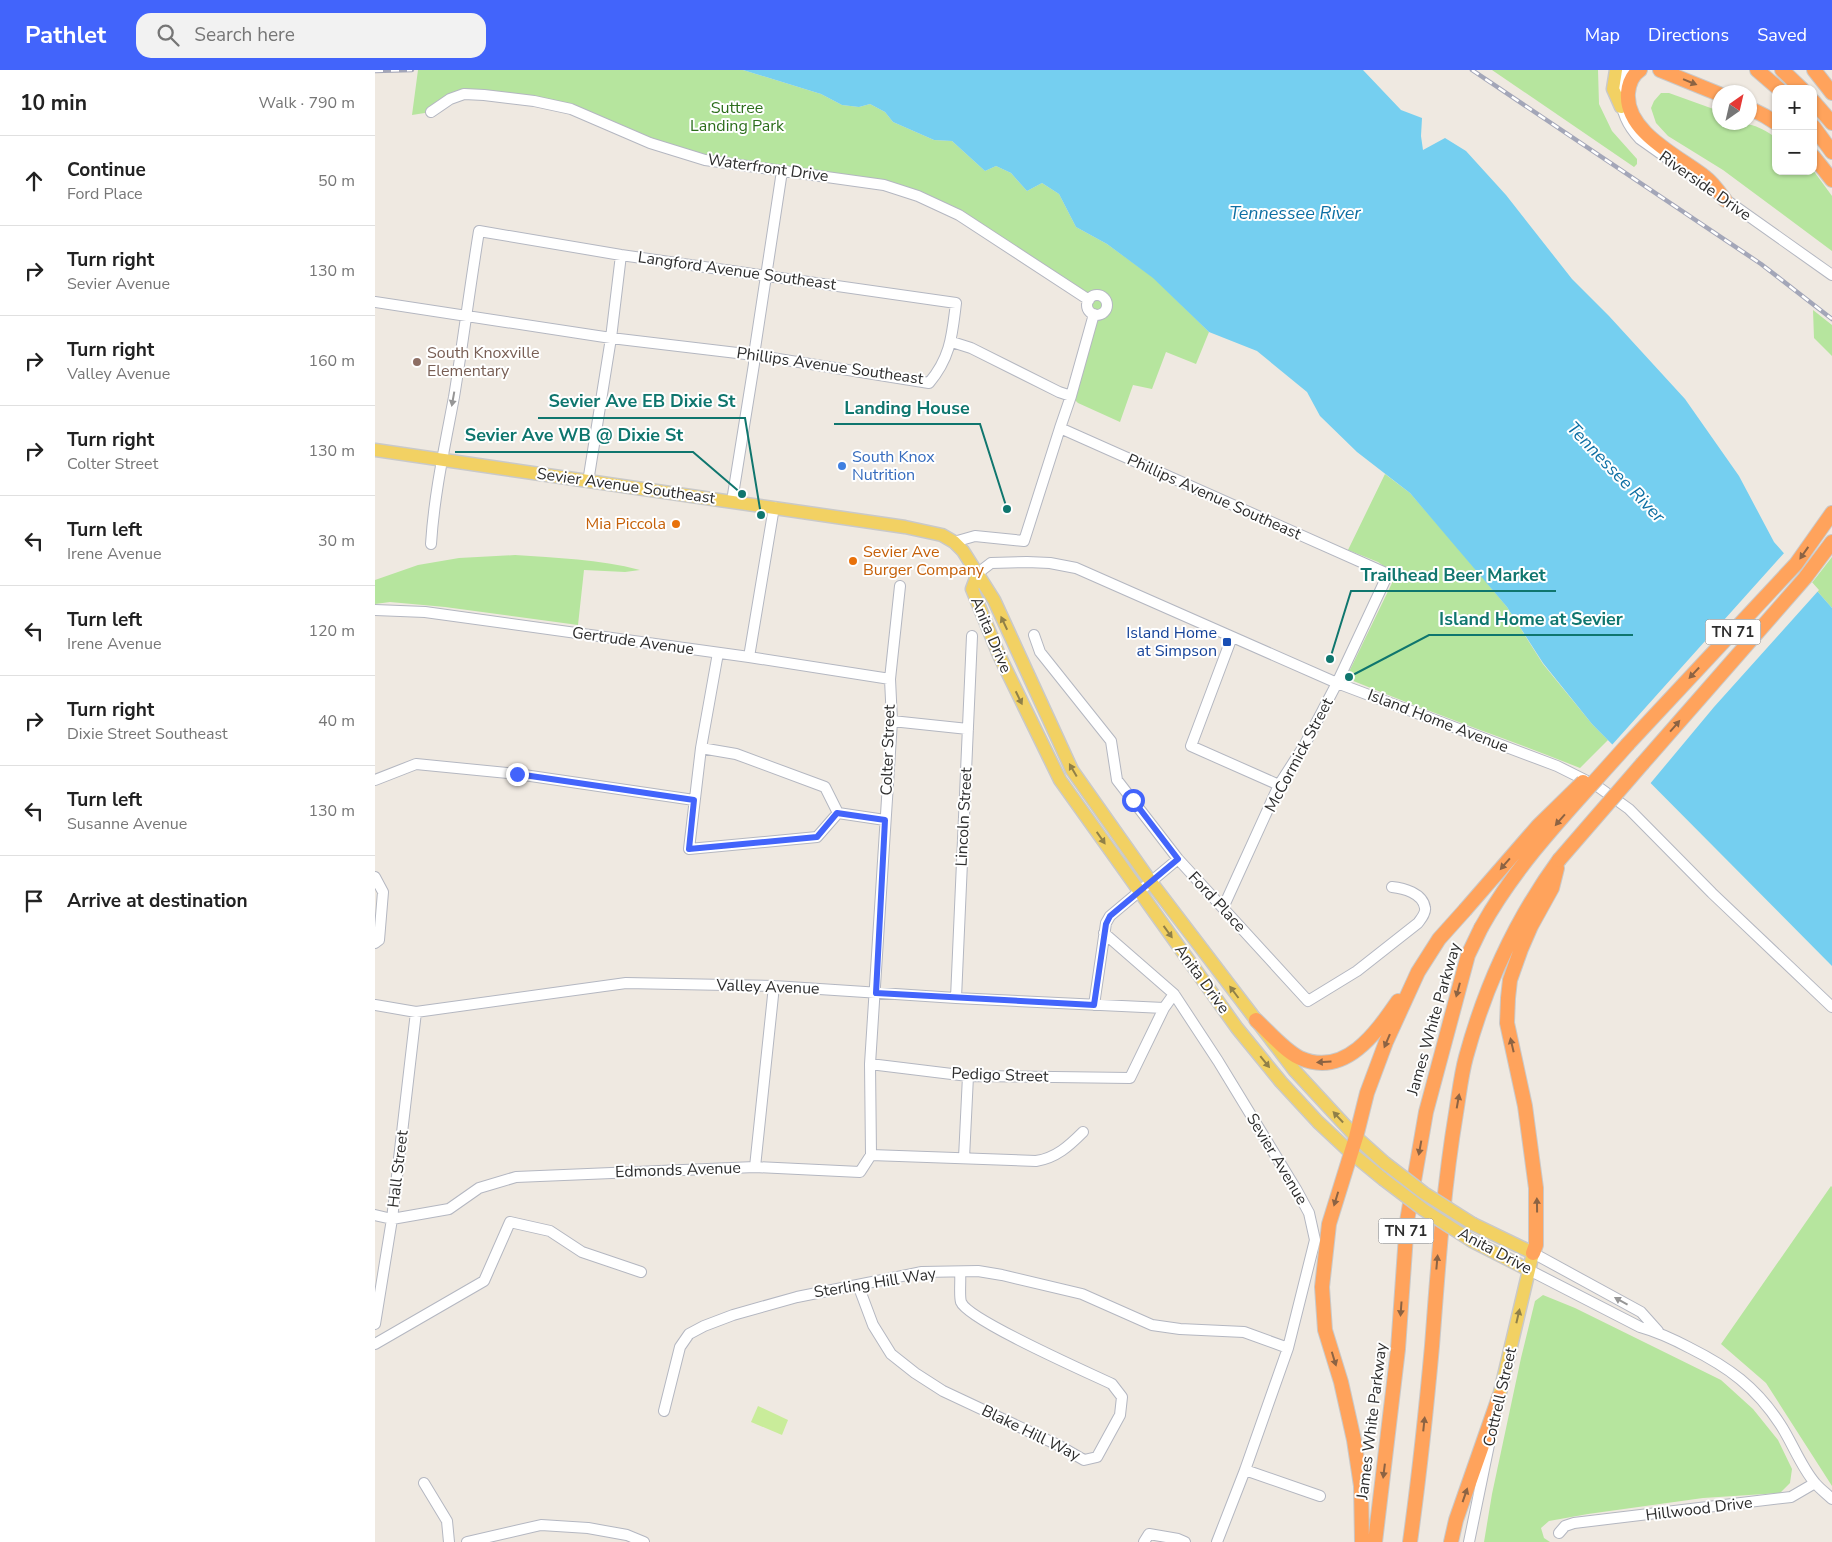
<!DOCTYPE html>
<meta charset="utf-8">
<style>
:root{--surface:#fff;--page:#f2f2f2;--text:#222;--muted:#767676;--line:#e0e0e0;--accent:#4264fb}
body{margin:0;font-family:"Nunito Sans",sans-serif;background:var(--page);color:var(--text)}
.controls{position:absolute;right:15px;top:15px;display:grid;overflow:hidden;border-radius:10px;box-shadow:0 1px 4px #0004}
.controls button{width:45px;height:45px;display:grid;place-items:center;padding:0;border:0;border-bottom:1px solid var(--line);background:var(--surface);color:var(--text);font:25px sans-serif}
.compass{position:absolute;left:1337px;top:15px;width:45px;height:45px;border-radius:50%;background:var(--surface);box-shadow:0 1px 4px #0004;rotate:34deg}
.stop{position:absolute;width:15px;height:15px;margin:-11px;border:4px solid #4264fb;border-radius:50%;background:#fff}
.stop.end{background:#4264fb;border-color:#fff;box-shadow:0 1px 5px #0008}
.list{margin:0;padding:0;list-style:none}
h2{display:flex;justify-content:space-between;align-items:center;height:65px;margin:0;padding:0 20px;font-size:21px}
h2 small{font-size:16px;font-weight:400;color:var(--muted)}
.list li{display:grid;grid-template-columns:32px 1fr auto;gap:15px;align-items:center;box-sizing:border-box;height:90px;padding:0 20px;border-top:1px solid var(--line)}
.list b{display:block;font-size:19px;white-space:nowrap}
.list p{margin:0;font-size:16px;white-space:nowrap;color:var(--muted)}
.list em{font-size:16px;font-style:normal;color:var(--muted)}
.icon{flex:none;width:28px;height:28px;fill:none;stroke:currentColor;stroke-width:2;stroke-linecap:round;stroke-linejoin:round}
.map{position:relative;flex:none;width:1457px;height:1472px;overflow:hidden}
header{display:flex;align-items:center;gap:30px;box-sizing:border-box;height:70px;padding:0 25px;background:var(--accent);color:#fff}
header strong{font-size:24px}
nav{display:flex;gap:28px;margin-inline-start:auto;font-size:18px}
.search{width:350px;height:45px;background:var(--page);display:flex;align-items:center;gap:12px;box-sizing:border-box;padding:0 18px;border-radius:15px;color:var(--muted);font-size:19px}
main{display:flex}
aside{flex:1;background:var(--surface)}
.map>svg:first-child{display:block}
.green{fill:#b6e59e}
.pitch{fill:#c9ec9a}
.water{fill:#75cff0}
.pier{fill:#efe9e1}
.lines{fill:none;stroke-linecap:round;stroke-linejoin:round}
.minor-casing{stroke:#b4b7c1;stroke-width:12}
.major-casing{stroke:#c9c9c9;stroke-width:15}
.highway-casing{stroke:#c9c9c9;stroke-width:16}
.minor{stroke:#fff;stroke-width:10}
.major{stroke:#f2d163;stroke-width:12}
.highway{stroke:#ffa35c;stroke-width:14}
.rail-casing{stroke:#a3a6b8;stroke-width:4.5}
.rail{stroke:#fff;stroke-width:2.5;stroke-dasharray:8;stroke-linecap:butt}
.major-bridge-casing{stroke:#c9c9c9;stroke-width:15;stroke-linecap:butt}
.highway-bridge-casing{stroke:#c9c9c9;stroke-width:16;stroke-linecap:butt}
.major-bridge{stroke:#f2d163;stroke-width:12}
.highway-bridge{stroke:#ffa35c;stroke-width:14}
.oneway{fill:#8c6343}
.oneway2{fill:#969696}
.oneway3{fill:#908048}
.route{stroke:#4264fb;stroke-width:6}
.education-dot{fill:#8d6e63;stroke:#fff;stroke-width:2}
.shop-dot{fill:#3f7fe0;stroke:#fff;stroke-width:2}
.food-dot{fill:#e8710a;stroke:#fff;stroke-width:2}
.transit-dot{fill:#1a4fb4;stroke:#fff;stroke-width:2}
.labels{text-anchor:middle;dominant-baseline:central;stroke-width:4;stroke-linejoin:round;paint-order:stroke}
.shield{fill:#fff;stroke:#6d6d6d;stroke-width:1}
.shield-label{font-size:15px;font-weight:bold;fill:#2e2e2e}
.park-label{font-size:16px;fill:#2c6e1b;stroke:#fff}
.street-label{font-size:16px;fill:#2e2e2e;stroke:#fff}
.education-label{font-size:16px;fill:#785e54;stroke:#fff;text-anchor:start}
.shop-label{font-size:16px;fill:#366cbe;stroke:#fff;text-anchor:start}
.food-label{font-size:16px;fill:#c56008;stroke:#fff;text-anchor:end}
.transit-label{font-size:16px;fill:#164399;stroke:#fff;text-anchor:end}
.water-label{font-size:18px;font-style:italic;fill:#0d6fa3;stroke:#fff}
.leader{fill:none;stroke:#0f766e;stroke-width:2}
.callout-dot{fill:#0f766e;stroke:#fff;stroke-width:2}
.callout-label{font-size:18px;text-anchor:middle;font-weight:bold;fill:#0f766e;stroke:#fff;stroke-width:4;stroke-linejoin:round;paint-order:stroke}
</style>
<header>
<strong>Pathlet</strong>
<div class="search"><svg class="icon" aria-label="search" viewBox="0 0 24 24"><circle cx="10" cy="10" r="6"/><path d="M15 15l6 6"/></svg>Search here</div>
<nav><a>Map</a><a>Directions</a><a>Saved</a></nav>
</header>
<main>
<aside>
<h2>10 min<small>Walk · 790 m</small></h2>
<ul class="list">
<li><svg class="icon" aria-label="ahead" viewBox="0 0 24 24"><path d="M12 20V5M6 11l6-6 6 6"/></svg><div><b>Continue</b><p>Ford Place</p></div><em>50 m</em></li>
<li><svg class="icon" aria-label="right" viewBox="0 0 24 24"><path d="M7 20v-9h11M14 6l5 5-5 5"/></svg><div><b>Turn right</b><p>Sevier Avenue</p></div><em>130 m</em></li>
<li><svg class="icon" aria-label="right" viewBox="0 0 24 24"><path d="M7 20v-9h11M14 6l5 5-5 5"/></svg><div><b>Turn right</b><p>Valley Avenue</p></div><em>160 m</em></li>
<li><svg class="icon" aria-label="right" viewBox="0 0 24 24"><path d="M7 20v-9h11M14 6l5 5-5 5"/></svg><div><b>Turn right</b><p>Colter Street</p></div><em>130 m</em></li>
<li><svg class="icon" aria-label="left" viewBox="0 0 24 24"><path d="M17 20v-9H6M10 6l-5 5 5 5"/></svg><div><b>Turn left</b><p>Irene Avenue</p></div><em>30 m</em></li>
<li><svg class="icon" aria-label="left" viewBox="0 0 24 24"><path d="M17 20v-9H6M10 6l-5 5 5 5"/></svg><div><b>Turn left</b><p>Irene Avenue</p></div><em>120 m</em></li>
<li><svg class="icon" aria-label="right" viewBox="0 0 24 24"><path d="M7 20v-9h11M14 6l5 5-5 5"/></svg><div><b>Turn right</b><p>Dixie Street Southeast</p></div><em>40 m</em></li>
<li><svg class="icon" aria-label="left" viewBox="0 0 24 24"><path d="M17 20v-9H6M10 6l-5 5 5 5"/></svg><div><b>Turn left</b><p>Susanne Avenue</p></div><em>130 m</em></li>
<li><svg class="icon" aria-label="arrive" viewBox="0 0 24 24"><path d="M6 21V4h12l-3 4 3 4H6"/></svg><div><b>Arrive at destination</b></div></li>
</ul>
</aside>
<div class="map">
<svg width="1457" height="1472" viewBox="0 0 1457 1472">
<rect width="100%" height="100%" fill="#efe9e1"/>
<path class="green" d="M43,0H368L446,24L467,35L484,37L495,34L510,42L518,52L559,70L577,71L610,101L621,96L636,103L652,121L667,113L684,124L701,157L732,174L779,208L834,262L821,294L791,282L777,319L758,315L745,352L703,333L696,326L716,243L712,237L713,230L543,126L330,90L211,44L89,24L56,42L37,45Z
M1117,0H1223L1224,34L1237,61L1262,89V94L1259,97Z
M1286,23H1294L1344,41V52C1367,52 1382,53 1401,68V101L1438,100L1457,126V181L1348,100L1293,66L1281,53L1276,38L1279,31Z
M1438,240L1457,255V286L1439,268Z
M1010,404L1035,423L1076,470L1132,537L1168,594L1217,654L1233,670L1205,698C1127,667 1048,640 971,608L1017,513L1018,503L1003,492L973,480Z
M140,485C181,488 224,489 265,500L250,502L209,500L203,555L70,537L15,532L0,534V510L43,495L84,488Z
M1457,487V538L1436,514Z
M1456,1116L1457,1117V1416L1391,1313L1346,1274Z
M1168,1225L1200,1238L1346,1310L1378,1339L1403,1370L1417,1399L1415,1413L1405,1423L1328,1428L1213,1444L1174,1451L1166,1458L1169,1468L1175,1472H1109L1117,1424L1146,1288L1160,1231Z"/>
<path class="pitch" d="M383,1336L413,1350L407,1365L376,1352Z"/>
<path class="water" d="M368,0H988L1026,40L1047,48L1046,66L1048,80L1070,68L1091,81L1131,125L1197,209L1234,246L1310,329L1364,406L1399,472L1457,538V896L1217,654L1168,593L1132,537L1035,423L982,382L945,346L932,322L882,281L834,262L778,208L732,174L701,157L684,124L667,113L652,121L636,103L621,96L610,101L577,71L559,70L518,52L510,42L495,34L484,37L467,35L446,24Z"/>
<path class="pier" d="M1410,482L1444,520L1339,637L1274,715L1236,676Z"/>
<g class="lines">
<defs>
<path id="minor" d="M1250,0C1241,27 1246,49 1265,69L1457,205
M56,42L75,29L89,24L109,25L159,31L196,39L275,73L330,90L509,115L543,126L584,145L714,230
M712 235a10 10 0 1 1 20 0a10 10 0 1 1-20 0Z
M0,232L236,268L379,285L554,313C576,287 577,265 581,233L246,185L104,161C95,216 88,272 79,327C70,375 59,425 56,474
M577,272L596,278L684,322L696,326L685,358L1013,504L962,613L929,676L904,715L848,838
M696,326L719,244
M213,412L236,268L246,185
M357,431L379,294V285L407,101
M579,472L600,466L649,471L685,358
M603,503L616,493L652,492L675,493L701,498L962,613L1182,696L1222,716L1254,739L1337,823L1457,937
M0,540L50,542L374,587L515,609
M659,565L665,582L736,671L742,710L803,789L933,931L982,901L1043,853C1046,849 1051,843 1050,838C1048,823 1028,818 1017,817
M857,567L816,676L904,715
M343,583L326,678L314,779L442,767L463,743
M374,587L399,437
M517,651L593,659
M326,678L361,684L450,717L463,743
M0,710L41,694L142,704L319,730
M463,743L510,750
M0,807L8,822L4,870L0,873
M729,863L799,924L843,991L921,1119L934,1143L940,1170L913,1278L870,1400L842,1472
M581,928L597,566
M0,935L41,942L251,913L399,916L581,928L789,938
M719,935L731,853L735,846L803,789
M495,994L593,1006L755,1008L789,938L799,924
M496,1085L495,994L517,651L515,609L525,516
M589,1088L593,1006
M380,1097L399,916
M0,1145L17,1149L74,1139L104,1118L141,1107L380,1097L485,1102L496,1085L661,1091C681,1088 694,1076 708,1062
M1158,1183L1266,1242L1283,1261
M1154,1200L1265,1257C1283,1262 1298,1269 1315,1278C1353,1297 1381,1317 1405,1354C1417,1372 1426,1397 1440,1413C1445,1419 1452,1424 1457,1429
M483,1215L498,1255L516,1284L540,1303L568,1321L683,1375L709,1390L722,1387L745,1345L747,1327L737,1314C714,1303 593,1250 586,1232C584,1226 586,1209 585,1202
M0,1254L17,1149L41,942
M0,1274L109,1211L135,1152L175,1161L207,1182L266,1202
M289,1341L305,1277L314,1264L329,1256L358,1245L422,1227L547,1202L603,1201L627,1205L707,1224L777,1255L805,1259L869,1262L913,1278
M870,1400L945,1426
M49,1413L72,1451L74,1472
M1184,1463L1190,1456L1199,1453L1416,1427L1440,1413
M92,1472L166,1455L213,1458L252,1465L269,1472
M769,1472L774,1464L803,1469L810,1472
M1094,1472L1116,1365"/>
<path id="major" d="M1241,0L1238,19L1246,37
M0,380L530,457L567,465L579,472L588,481L619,530L697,700L776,812L920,1001L981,1067L1010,1093
M603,503L597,519L624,585L685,710L862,958L906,1012L943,1052L975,1082L1008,1109
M1098,1154L1158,1183L1124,1327
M1097,1171L1154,1200"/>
<path id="highway" d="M1265,0C1257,5 1254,13 1253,23C1250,62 1303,86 1330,107C1338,113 1344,122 1350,130
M1285,0L1344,24
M1382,0L1404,19
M1407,0L1427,19
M1439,0L1457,23
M1438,31L1457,53
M1374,38L1390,46L1401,53
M1438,56L1457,82
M1438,86L1457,110
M1253,674L1421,494L1457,443
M1268,693L1430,508L1457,472
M881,950C893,961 910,981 925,988C970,1008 1001,963 1023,931
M1158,1183L1161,1175V1118L1150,1036L1132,953L1133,928L1135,910L1146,879L1156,856L1177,818L1182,798
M987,1472L986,1416L979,1370L966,1312L950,1260L947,1217L954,1154L981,1067L992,1023L1011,972L1043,902L1064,869L1090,840
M1000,1472L1023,1279L1032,1151L1051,1042L1093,885L1106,858
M1035,1472C1044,1407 1051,1342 1057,1276C1063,1198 1068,1121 1081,1043C1084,1025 1086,1005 1091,987C1110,917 1141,849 1184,790
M1076,1472L1081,1450L1124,1327"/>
</defs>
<use href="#minor" class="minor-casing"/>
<use href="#major" class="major-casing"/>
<use href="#highway" class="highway-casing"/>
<use href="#minor" class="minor"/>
<use href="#major" class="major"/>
<use href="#highway" class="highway"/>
<defs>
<path id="rail" d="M1097,0L1386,194L1457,249
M0,1L37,0"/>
</defs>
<use href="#rail" class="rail-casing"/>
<use href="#rail" class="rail"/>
<defs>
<path id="major-bridge" d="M1010,1093L1049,1123L1098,1154
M1008,1109L1049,1140L1097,1171"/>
<path id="highway-bridge" d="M1184,790L1268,693
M1090,840L1163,756L1208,712
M1106,858C1144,789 1201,733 1253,674"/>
</defs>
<use href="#major-bridge" class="major-bridge-casing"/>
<use href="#highway-bridge" class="highway-bridge-casing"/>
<use href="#major-bridge" class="major-bridge"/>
<use href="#highway-bridge" class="highway-bridge"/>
</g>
<defs><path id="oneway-solid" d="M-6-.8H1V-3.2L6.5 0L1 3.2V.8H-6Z" transform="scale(1.25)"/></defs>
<g class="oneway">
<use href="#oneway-solid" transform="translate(1315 12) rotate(22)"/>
<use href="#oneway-solid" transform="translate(1429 483) rotate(125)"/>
<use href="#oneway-solid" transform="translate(1319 603) rotate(133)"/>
<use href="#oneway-solid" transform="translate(1300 656) rotate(-49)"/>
<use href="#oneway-solid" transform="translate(1185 750) rotate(131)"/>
<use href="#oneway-solid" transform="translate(1130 794) rotate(131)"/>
<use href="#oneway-solid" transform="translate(1083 920) rotate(105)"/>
<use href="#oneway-solid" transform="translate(1012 971) rotate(113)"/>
<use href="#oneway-solid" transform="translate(1137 975) rotate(-103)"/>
<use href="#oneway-solid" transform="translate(949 992) rotate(177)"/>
<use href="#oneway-solid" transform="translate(1083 1031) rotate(-80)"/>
<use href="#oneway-solid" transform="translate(1045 1078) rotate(100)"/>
<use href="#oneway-solid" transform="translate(961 1129) rotate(107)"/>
<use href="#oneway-solid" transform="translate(1162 1135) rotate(-91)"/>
<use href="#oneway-solid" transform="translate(1062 1192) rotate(-85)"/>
<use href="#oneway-solid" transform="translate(1026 1239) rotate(94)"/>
<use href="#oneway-solid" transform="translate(959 1289) rotate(73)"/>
<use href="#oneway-solid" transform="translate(1049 1354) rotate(-84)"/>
<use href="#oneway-solid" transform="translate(1009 1401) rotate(97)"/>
<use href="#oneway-solid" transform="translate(1090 1425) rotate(-71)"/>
</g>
<g class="oneway2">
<use href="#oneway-solid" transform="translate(78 329) rotate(100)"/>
<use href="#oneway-solid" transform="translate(1246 1231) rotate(-151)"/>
</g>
<g class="oneway3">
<use href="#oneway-solid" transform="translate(629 553) rotate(-115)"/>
<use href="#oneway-solid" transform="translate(644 628) rotate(64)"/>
<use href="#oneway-solid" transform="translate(698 700) rotate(-120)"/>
<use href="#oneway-solid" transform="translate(726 768) rotate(55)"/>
<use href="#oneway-solid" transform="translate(793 862) rotate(54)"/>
<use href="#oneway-solid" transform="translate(859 922) rotate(-127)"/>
<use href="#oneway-solid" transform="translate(890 992) rotate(51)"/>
<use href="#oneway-solid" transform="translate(963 1047) rotate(-133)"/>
<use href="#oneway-solid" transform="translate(1143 1246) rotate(-77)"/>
</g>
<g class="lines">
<path class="route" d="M142,704L319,730L314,779L442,767L462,743L510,750L501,923L719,935L731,854L735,846L803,789L758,730"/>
</g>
<circle class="education-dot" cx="42" cy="292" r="5"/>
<circle class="shop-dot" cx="467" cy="396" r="5"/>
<g class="food-dot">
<circle cx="301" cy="454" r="5"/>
<circle cx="478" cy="491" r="5"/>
</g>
<rect class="transit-dot" x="847" y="567" width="10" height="10" rx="2.5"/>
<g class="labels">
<g class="shield">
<rect x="1330.5" y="549.5" width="55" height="25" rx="4"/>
<rect x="1003.5" y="1148.5" width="55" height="25" rx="4"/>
</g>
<g class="shield-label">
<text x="1358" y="562">TN 71</text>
<text x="1031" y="1161">TN 71</text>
</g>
<g class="park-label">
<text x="362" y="38">Suttree<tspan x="362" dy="18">Landing Park</tspan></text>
</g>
<g class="street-label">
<text transform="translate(393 98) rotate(8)">Waterfront Drive</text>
<text transform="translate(1330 116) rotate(35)">Riverside Drive</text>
<text transform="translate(362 201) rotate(8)">Langford Avenue Southeast</text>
<text transform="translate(455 296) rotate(8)">Phillips Avenue Southeast</text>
<text transform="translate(251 416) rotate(8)">Sevier Avenue Southeast</text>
<text transform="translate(839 427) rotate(24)">Phillips Avenue Southeast</text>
<text transform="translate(616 565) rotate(67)">Anita Drive</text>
<text transform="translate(258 571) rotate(8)">Gertrude Avenue</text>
<text transform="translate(1063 651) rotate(21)">Island Home Avenue</text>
<text transform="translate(513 680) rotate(-88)">Colter Street</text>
<text transform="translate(924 685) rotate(-62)">McCormick Street</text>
<text transform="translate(589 747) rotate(-87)">Lincoln Street</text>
<text transform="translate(842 832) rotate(47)">Ford Place</text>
<text transform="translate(827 909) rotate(54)">Anita Drive</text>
<text transform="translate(393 917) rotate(2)">Valley Avenue</text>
<text transform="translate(1059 949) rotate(-74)">James White Parkway</text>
<text transform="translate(625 1005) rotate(2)">Pedigo Street</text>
<text transform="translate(902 1089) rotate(59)">Sevier Avenue</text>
<text transform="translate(23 1099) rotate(-83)">Hall Street</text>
<text transform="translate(303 1100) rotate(-2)">Edmonds Avenue</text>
<text transform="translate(1120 1181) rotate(28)">Anita Drive</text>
<text transform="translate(500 1213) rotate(-9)">Sterling Hill Way</text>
<text transform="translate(1125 1327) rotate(-77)">Cottrell Street</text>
<text transform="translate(997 1351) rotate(-83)">James White Parkway</text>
<text transform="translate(656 1363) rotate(26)">Blake Hill Way</text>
<text transform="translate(1324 1439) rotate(-7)">Hillwood Drive</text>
</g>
<g class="education-label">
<text x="52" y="283">South Knoxville<tspan x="52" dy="18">Elementary</tspan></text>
</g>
<g class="shop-label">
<text x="477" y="387">South Knox<tspan x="477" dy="18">Nutrition</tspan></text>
</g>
<g class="food-label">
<text x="291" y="454">Mia Piccola</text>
<text x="488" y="482" text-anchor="start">Sevier Ave<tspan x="488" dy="18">Burger Company</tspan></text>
</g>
<g class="transit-label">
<text x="842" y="563">Island Home<tspan x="842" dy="18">at Simpson</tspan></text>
</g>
<g class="water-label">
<text x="920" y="143">Tennessee River</text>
<text transform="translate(1241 402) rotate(46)">Tennessee River</text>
</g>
</g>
<path class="leader" d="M386 445L370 348H163M632 439L605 354H459M367 424L318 382H80M955 589L976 521H1181M974 607L1054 565H1258"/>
<g class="callout-dot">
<circle cx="386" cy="445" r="5"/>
<circle cx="632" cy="439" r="5"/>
<circle cx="367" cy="424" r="5"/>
<circle cx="955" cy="589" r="5"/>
<circle cx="974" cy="607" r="5"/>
</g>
<g class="callout-label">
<text x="267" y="337">Sevier Ave EB Dixie St</text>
<text x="532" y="344">Landing House</text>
<text x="199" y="371">Sevier Ave WB @ Dixie St</text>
<text x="1078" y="511">Trailhead Beer Market</text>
<text x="1156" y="555">Island Home at Sevier</text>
</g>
</svg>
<div class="controls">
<button>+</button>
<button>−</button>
</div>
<svg class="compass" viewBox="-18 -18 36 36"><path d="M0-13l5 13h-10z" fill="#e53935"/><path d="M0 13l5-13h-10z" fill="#767676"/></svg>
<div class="stop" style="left:758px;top:730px"></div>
<div class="stop end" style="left:142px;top:704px"></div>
</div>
</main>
